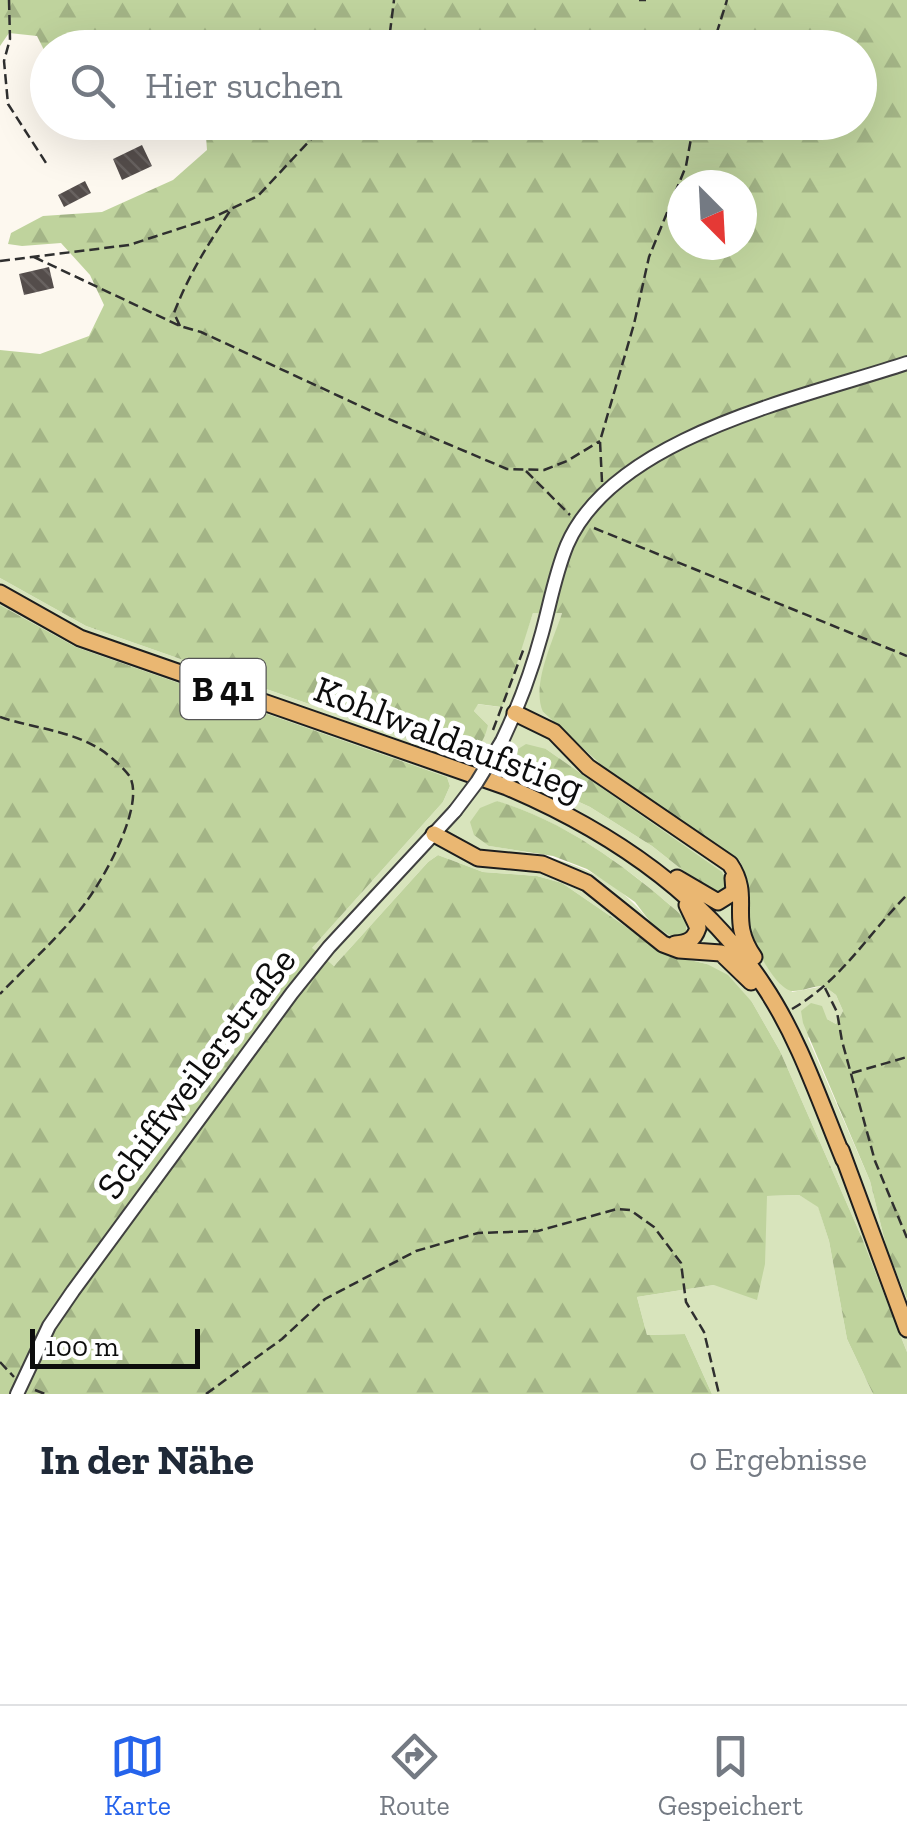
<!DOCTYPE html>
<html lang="de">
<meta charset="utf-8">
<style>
:root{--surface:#fff;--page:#f2f2f3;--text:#1f2937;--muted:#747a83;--line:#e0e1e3;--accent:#2563eb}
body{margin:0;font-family:"Zilla Slab",serif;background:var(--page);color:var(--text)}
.compass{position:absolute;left:667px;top:170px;width:90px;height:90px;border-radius:50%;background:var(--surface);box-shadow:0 10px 40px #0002;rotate:156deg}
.scale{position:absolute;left:30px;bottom:25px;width:170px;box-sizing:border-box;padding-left:10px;border:5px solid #0d0d0d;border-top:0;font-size:28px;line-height:35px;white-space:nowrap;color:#0d0d0d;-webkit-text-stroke:8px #fff;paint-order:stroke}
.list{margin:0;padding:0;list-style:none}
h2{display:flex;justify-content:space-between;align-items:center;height:130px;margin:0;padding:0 40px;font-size:42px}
h2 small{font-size:32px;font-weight:400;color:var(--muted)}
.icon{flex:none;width:55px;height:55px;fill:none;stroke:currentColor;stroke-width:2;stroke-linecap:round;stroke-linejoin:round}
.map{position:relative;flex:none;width:907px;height:1394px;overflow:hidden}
.search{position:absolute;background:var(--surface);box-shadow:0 10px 40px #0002;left:30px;right:30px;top:30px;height:110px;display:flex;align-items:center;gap:25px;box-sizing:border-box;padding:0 35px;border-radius:55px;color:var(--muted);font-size:38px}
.sheet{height:310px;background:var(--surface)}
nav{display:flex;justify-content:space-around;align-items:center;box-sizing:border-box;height:140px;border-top:2px solid var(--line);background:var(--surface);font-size:28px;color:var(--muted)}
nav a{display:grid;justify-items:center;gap:5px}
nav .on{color:var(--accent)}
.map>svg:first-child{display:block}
.grass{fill:#d8e4bc;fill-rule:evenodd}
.forest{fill:url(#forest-firs);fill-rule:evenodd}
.building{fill:url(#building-back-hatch)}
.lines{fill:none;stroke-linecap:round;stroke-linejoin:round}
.minor-casing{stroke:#404040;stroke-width:16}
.major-casing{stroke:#1e1e1e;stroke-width:19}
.path{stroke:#2f2f2f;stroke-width:2.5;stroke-dasharray:10 5;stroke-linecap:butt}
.minor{stroke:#fff;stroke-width:12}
.major{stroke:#eab772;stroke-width:15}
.minor-bridge-casing{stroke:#404040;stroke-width:16;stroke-linecap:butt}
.minor-bridge{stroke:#fff;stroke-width:12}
.labels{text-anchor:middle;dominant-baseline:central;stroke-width:10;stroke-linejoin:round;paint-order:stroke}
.shield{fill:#fff;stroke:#565656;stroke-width:2.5}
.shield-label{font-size:35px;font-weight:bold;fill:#0d0d0d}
.street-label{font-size:38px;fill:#0d0d0d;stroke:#fff}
</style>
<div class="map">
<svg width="907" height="1394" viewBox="0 0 907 1394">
<defs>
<pattern id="forest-firs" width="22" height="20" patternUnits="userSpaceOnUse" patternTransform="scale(2.5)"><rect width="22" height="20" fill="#bfd39d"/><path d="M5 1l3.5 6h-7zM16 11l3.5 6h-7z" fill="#a3b486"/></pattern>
<pattern id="building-back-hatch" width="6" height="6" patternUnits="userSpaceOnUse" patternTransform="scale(2.5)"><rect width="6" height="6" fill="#544d4b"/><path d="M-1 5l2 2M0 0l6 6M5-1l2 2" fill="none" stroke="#686260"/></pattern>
</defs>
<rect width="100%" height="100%" fill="#fdf8ef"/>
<path class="grass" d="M0,578L86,626L458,756L488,725L474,711L477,704L500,707L533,613H562L544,672L543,712L608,771L739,860L747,874L750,896L792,992L824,986L836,995L843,1011L836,1024L827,1019L808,1038L870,1181L887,1250L907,1299V1352L862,1238L780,1051L752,1002L707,964L677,957L657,948L562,883L537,876L483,872L438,855L428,862L334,966L311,949L443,802L450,786L447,777L76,647L0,605ZM546,749L586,777L710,892L652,846L590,807L518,774ZM496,801C568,822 631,870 686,919L651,923C607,866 556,856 489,846Z
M799,1195L818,1206L829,1241L847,1339L873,1394H712L685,1334L647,1335L637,1297L714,1285L767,1196Z"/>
<path class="forest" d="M0,0H907V1299L887,1250L870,1181L803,1023L801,1011L811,1003L822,1006L827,1019L836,1024L843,1011L836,995L824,986C813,986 803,991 793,991C777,991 752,944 750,929C747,903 753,883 739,860L608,771L543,712C531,685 553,641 562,613H533L505,701L501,707L478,704L474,711L488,725C484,742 477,754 458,756L86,626L0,578V350L40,354L89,336L104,305L90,275L61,243L22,246L8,244L11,233L43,216L102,212L173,180L207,150L205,123L860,122V48H104L97,43L83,47L48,48L47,56L37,36L9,33L0,46ZM682,185H742V245H682Z
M0,605L76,647L447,777L450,786L443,802L312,948L334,966L428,862L438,855L483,872L537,876L562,883L657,948L677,957L707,964L728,975L752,1002L780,1051L862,1238L907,1352V1394H873L847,1339L829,1241L818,1207L799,1195L767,1196L765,1264L757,1300L714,1285L637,1297L647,1335L685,1334L712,1394H0Z
M526,744L546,749L722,872L729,888L720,893L710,892L652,846L590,807L518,774L511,768L518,749Z
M497,801C568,822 631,870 686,919V931L681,936L669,935L651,923L635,902L587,869L553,856L489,846L474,835L470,822L480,808Z"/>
<path class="building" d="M142,145L152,166L122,180L113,159Z
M85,181L91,193L64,207L58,195Z
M49,267L54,288L24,295L19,274Z"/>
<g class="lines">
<defs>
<path id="minor" d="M502,741C519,706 532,670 542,633C550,604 555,574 567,545C614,436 802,398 907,363
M17,1394L49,1326L73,1291L292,993L329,947L455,811"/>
<path id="major" d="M0,593L80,638L507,787C608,830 703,893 764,986C799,1038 820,1102 844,1160
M515,713L554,732L588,767L730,864C753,898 727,919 754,957
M434,834L478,858L542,864L587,883L663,944L679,950L721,953L751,982
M677,878L718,902L734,892L733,878
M675,944C688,943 694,940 698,928L687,905
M841,1150L907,1329"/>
</defs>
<use href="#minor" class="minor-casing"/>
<use href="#major" class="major-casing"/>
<path class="path" d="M9,0L10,39L4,61L8,104L48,166
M639,0H646
M388,48L394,0
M712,48L727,0
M34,257L180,326L201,332L384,417L507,469L544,470L567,461L600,441
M0,261L129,245L212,218L258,196L327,122
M180,326L174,313C189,274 207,246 230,211
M526,471L570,515
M602,482L600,441L634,324L649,257L686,166L694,122
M594,528L907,656
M0,717C39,730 83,731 114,760C119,764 127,772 130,777C146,809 97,892 75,916C52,943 25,968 0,994
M493,730L524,648
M825,988L837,1012L842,1041L875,1161L907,1238
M792,1009C841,981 868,934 907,895
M852,1073L907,1057
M0,1362L14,1377
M35,1390L45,1394
M206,1394L282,1339L325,1299L416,1251L478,1233L538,1231L617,1209L630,1210L654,1227L681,1263L686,1302L704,1332L719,1394"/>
<use href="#minor" class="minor"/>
<use href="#major" class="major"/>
<defs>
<path id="minor-bridge" d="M455,811L477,782L502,741"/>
</defs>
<use href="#minor-bridge" class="minor-bridge-casing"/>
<use href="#minor-bridge" class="minor-bridge"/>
</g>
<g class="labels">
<rect class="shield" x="180.5" y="659" width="85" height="60" rx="8"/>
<g class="shield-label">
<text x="223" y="689">B 41</text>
</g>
<g class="street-label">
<text transform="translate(449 738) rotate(21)">Kohlwaldaufstieg</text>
<text transform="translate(196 1073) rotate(-53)">Schiffweilerstraße</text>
</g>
</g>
</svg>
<svg class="compass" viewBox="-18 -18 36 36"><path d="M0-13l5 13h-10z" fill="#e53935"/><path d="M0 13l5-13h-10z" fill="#747a83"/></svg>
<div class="scale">100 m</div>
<div class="search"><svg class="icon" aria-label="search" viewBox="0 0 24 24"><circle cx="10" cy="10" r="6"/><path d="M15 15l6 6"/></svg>Hier suchen</div>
</div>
<section class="sheet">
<h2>In der Nähe<small>0 Ergebnisse</small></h2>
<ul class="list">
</ul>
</section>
<nav>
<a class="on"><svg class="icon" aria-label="map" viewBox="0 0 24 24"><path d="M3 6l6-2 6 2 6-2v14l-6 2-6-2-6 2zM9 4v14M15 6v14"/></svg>Karte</a>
<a><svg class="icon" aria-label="directions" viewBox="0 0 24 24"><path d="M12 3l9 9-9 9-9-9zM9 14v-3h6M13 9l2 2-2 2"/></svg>Route</a>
<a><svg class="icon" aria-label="saved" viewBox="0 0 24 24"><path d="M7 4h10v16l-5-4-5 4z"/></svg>Gespeichert</a>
</nav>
